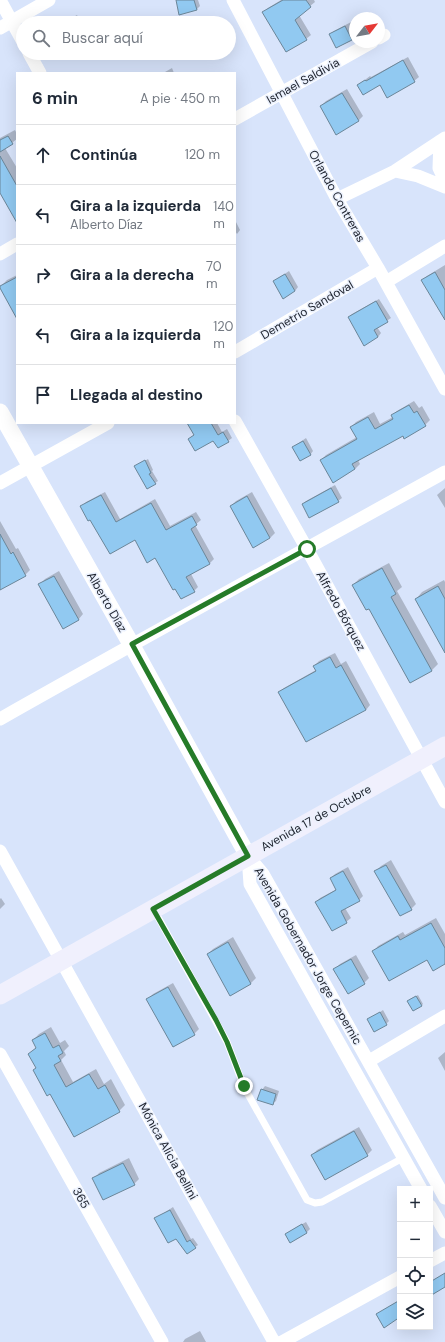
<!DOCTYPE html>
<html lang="es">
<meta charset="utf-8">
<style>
:root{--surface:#fff;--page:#f2f2f3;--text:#1f2937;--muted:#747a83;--line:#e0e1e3}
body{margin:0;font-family:"DM Sans",sans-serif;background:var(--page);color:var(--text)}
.controls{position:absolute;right:12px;bottom:12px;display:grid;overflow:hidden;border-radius:0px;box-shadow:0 4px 16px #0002}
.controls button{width:36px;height:36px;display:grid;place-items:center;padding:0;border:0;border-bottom:1px solid var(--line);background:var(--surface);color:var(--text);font:20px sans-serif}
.compass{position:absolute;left:349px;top:12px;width:36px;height:36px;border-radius:50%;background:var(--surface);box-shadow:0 4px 16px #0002;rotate:59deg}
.stop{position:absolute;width:12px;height:12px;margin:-9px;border:3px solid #257b28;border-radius:50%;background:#fff}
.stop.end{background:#257b28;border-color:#fff;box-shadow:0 1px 4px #0008}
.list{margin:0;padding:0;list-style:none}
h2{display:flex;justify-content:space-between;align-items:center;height:52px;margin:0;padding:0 16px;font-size:17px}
h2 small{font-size:13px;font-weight:400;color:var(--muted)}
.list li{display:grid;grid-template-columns:26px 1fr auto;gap:12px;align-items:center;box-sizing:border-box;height:60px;padding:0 16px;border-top:1px solid var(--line)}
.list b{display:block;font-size:15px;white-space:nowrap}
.list p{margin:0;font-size:13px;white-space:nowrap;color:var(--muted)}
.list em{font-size:13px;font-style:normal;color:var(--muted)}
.icon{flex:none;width:22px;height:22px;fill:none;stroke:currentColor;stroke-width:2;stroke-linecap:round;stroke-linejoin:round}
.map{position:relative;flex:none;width:445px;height:1342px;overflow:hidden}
.search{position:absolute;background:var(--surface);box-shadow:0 4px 16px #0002;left:16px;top:16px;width:220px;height:44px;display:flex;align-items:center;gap:10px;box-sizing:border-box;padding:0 14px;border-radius:22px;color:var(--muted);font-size:15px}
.panel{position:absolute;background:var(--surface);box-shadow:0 4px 16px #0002;left:16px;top:72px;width:220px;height:352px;border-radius:0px}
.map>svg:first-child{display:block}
.shadow{fill:#0003}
.building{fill:#91c9f1;stroke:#6b8699}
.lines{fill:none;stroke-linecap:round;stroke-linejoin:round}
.service{stroke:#fff;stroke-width:7}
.minor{stroke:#fff;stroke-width:13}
.tertiary{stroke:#fff;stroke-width:17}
.secondary{stroke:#f0f0fd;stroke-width:19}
.route{stroke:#257b28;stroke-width:5}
.labels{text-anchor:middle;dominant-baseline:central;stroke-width:3;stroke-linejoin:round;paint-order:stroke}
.street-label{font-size:12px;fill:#202530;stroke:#ebf1fd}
</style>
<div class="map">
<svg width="445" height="1342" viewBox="0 0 445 1342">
<rect width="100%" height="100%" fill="#d8e4fb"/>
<path class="shadow" d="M177,0H198L200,6L196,10Z
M281,0H314L315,2L299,15L311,35L306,39L264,12L268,8Z
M370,12L365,18H359Z
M77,15L81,23H63Z
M355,20V32L354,34L355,36L351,39L337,47L330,34L334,31Z
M229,31L232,37L229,40Z
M408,57L419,77L414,81L358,85L370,76L371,77Z
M172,68L174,73H164L165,72Z
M347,89L363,116L358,121L321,106L326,101Z
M15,130L17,134V139L5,148L17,168V210L0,191V138Z
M235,220L240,230L237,234L235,231Z
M445,265V318L423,280L427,276Z
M289,271L298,287L295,291L274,281Z
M17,275V317L0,287L7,280Z
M379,299L391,318L377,327L381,333L378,337L349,317L352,314Z
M414,401L419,408L422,406L430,420L425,425L403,435L358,460L360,464L355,469L333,481L321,460L326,455L357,437L351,427L356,422L374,412L380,424L393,417L392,416L397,411Z
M188,423H217L222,432L227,429L232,438L228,441L214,439H189L195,434Z
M306,438L313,451L310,455L293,447Z
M148,459L153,470L152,471L158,481L155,483L136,466Z
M335,485L342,498L338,501L303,504L306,501Z
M445,488V508L437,495Z
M105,492L120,519L155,499L170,526L196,512L201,520L195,525L214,559L210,563L191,574L198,587L194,591L135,539L91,518L82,507L86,502Z
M252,492L275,533L270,538L231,506L236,501Z
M0,521L16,549L18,548L30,570L25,575L0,589Z
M389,563L402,587L397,591L438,664L432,670L369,608L353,585L359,579Z
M59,571L83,614L78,620L40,584L45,579Z
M444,580L445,582V651L416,599L422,592Z
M335,653L341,664L346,661L370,705L366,710L279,692L284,688L316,670L314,666L319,661Z
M391,860L416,904L411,909L376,871L381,866Z
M348,867L363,896L359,900L345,908L351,918L346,922L332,930L316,902L320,898L337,889L331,878L335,874Z
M1,898L5,904L0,909V899Z
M436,918L445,934V963L427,958L373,952L378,946L403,932L405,935Z
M233,937L256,978L251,983L231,994L208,954L213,949Z
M356,955L369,978L364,983L335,969L340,964Z
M173,983L199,1029L194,1034L148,999L153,994Z
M418,995L423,1004L422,1005L410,999Z
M383,1010L389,1021L386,1024L368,1020Z
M51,1027L60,1043L65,1040L69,1046L64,1051L66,1055L61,1060L73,1082L96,1069L104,1084L111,1079L125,1105L119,1111L74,1136L29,1054L37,1047L33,1040L39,1034Z
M445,1052V1071L438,1058Z
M265,1086L279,1091L276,1101L272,1104L262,1090Z
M359,1127L372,1150L367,1155H312L317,1150Z
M129,1158L139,1179L134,1184L94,1179L99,1173Z
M173,1207L191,1239L193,1238L198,1245L195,1247L177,1237L155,1219Z
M306,1222L310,1229L307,1232L286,1234L290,1231Z
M200,1331L206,1342H183L185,1339Z"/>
<path class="building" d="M176,0H194L197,10L179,15Z
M283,0H306L311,7L295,20L307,40L286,52L262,12Z
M345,26L352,40L336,48L329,34Z
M403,60L415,82L387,98L380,85L363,95L357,85L365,80L366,81Z
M342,93L359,121L336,135L320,106Z
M8,136L13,144L0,152V140Z
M0,156L17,186V223L0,193Z
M435,272L445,290V320L421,280Z
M285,274L295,291L283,299L273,281Z
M17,277V319L0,288V286Z
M376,301L388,322L374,330L378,337L364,346L348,317Z
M409,405L414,413L417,411L426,426L404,439L403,436L352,464L355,469L333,483L320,460L357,439L350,427L368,417L375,429L393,419L391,415Z
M187,423H211L218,435L223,432L229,442L218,448L213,441L195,451L188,439L194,435Z
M303,441L311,455L300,461L292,447Z
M145,460L151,473L149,474L156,484L147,489L134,466Z
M331,488L339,502L309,518L302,504Z
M101,495L116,522L151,503L166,530L192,516L197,525L191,529L210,564L186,577L195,592L181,599L175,589L173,590L155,558L147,563L135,540L110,554L90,520L88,521L80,506Z
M247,496L270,538L253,548L230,506Z
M0,534L11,554L13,552L26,576L0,590Z
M382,568L396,594L391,597L432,671L410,683L369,609L366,610L352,585Z
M54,576L79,620L63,629L38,584Z
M438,586L445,599V653L415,599Z
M330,657L336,668L341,665L366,710L306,742L278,692L316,671L313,666Z
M386,865L412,910L400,916L374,871Z
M343,871L360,901L341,911L347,923L332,931L315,902L336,890L330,878Z
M431,923L445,948V964L433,971L427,960L389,981L372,951L398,936L400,940Z
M228,942L251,984L230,996L207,954Z
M351,959L365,984L348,994L333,969Z
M168,987L195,1035L173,1047L146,999Z
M416,996L422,1006L413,1011L407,1001Z
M380,1012L387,1025L374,1032L367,1019Z
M45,1033L53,1048L59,1045L63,1053L58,1056L61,1061L54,1065L66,1087L89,1074L98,1089L105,1085L120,1112L74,1137L50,1094L47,1096L33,1070L36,1068L28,1054L36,1048L32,1040Z
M261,1089L276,1094L273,1105L257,1100Z
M354,1131L368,1156L325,1180L311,1155Z
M123,1163L135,1185L103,1200L92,1178Z
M170,1210L187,1242L190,1240L196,1248L187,1254L176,1239L168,1243L154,1218Z
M302,1224L307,1233L290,1243L285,1234Z
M445,1273V1287L430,1296V1282Z
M400,1300V1317L384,1328L376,1314Z"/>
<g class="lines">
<path class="service" d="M154,910L215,1020L227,1042L244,1087L307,1200L315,1203L322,1202L403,1158"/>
<path class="minor" d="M0,0L23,42
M233,0L337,199L378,268L445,389
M0,28L49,0
M379,38L384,35
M29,53L40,73
M235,119L372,42
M440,141L439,168L445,181
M395,171L418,176L445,187
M337,199L395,171L445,138
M0,254L17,244
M386,282L445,246
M235,352L378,268
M235,421L307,549L445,802
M0,483L108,423
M0,719C148,635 297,554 445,472
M0,851L274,1342
M248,856L263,874L445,1198
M248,856L250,884L421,1189
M0,1054L162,1342
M369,1061L445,1016
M430,1206L445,1232
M430,1261L445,1253
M282,1342L400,1277"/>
<path class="tertiary" d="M0,412L131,644L248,856"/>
<path class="secondary" d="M0,995L445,746"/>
</g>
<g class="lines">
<path class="route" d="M244,1086L227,1042L216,1020L153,909L248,856L132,644L307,549"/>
</g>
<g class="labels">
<g class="street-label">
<text transform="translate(303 81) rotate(-29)">Ismael Saldivia</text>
<text transform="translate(337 196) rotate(61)">Orlando Contreras</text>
<text transform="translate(307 310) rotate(-30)">Demetrio Sandoval</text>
<text transform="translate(107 602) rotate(60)">Alberto Díaz</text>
<text transform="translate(341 611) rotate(61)">Alfredo Bórquez</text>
<text transform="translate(316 818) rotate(-29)">Avenida 17 de Octubre</text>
<text transform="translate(308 956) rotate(60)">Avenida Gobernador Jorge Cepernic</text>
<text transform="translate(168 1151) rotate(61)">Mónica Alicia Bellini</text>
<text transform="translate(81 1198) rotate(61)">365</text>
</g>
</g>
</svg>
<div class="controls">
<button>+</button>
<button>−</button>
<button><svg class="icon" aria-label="locate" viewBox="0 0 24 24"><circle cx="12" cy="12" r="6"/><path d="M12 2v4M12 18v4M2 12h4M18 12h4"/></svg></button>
<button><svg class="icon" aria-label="layers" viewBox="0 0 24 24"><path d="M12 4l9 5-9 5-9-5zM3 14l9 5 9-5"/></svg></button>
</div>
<svg class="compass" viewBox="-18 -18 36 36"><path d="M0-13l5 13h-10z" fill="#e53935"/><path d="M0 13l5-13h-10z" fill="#747a83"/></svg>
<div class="stop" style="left:307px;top:549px"></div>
<div class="stop end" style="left:244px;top:1086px"></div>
<div class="search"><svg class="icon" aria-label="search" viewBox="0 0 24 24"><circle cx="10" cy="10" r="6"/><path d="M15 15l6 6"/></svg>Buscar aquí</div>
<section class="panel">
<h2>6 min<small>A pie · 450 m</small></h2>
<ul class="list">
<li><svg class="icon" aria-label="ahead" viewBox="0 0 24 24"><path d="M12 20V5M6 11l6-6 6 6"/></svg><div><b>Continúa</b></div><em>120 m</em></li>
<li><svg class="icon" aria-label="left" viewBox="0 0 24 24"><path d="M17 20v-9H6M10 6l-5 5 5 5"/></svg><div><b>Gira a la izquierda</b><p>Alberto Díaz</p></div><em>140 m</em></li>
<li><svg class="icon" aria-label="right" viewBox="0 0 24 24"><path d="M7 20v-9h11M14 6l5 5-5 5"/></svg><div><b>Gira a la derecha</b></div><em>70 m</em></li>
<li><svg class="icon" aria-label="left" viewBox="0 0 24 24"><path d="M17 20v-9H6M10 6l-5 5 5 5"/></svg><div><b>Gira a la izquierda</b></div><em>120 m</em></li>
<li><svg class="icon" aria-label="arrive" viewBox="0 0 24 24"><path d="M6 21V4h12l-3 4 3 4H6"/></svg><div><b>Llegada al destino</b></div></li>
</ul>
</section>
</div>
